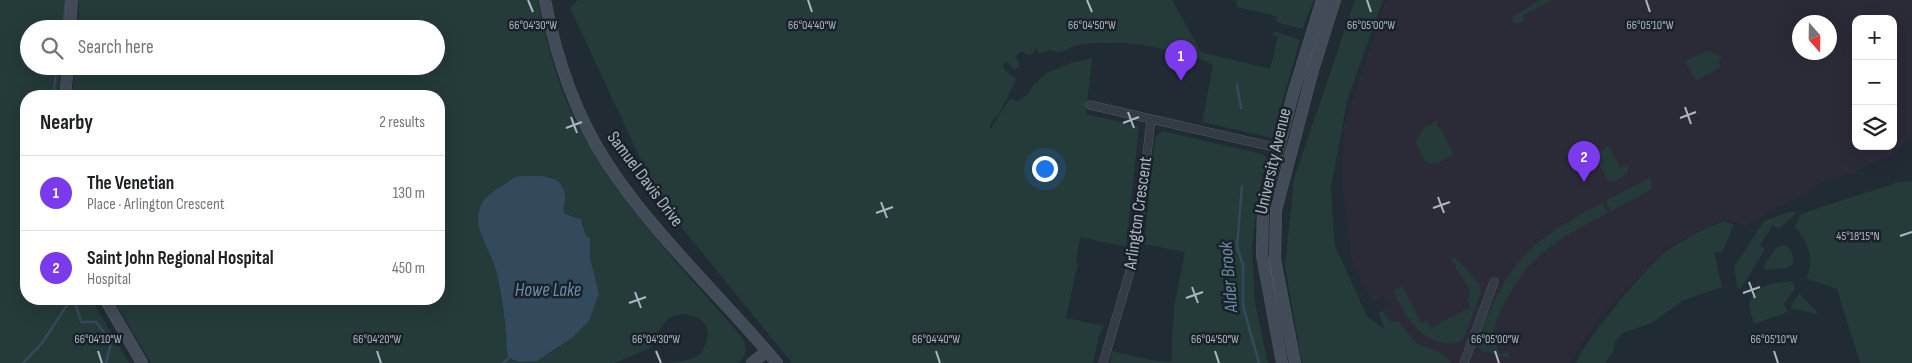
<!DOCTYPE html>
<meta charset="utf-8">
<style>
:root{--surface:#fff;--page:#f2f2f2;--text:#202124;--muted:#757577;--line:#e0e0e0;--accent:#7c3aed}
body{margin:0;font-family:"Sofia Sans Condensed",sans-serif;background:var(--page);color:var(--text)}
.controls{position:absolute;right:15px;top:15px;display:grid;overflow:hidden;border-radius:10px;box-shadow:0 5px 20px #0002}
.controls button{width:45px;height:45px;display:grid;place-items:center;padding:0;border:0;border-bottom:1px solid var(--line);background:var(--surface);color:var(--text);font:25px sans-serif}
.compass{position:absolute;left:1792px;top:15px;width:45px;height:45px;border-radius:50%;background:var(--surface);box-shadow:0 5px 20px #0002;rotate:160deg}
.you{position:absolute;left:1044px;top:168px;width:18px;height:18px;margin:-12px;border:4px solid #fff;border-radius:50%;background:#1a73e8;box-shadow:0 0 0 8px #1a73e833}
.badge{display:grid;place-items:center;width:32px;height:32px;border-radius:50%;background:var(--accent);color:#fff;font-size:16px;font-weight:700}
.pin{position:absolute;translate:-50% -41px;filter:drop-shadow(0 1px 2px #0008)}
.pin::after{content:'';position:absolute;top:26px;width:18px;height:15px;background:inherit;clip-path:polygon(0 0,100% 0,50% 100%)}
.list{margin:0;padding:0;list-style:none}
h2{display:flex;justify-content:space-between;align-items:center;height:65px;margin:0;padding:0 20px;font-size:21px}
h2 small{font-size:16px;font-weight:400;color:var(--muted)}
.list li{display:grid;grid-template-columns:32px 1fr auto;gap:15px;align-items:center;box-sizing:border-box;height:75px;padding:0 20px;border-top:1px solid var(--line)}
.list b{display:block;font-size:19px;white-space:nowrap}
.list p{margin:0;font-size:16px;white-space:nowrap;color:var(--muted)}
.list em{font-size:16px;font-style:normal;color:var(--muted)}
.icon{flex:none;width:28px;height:28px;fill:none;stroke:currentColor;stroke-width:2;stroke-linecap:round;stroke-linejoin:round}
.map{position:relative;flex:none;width:1912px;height:363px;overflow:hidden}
.search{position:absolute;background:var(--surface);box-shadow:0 5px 20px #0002;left:20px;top:20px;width:425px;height:55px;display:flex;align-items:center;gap:12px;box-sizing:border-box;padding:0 18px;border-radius:28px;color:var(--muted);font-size:19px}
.panel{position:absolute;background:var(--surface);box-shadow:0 5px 20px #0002;left:20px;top:90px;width:425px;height:215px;border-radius:20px}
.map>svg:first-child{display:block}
.medical{fill:#2b2a37;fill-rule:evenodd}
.green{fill:#253b39;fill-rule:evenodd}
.water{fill:#33495c}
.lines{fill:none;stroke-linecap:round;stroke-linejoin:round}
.stream{stroke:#33495c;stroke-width:2.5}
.street-casing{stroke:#505a63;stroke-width:9}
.secondary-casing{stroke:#505a63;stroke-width:12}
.street{stroke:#333c45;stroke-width:8}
.secondary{stroke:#414c58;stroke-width:11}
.ticks{fill:none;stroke:#adb7c2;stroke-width:2}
.labels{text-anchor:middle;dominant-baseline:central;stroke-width:5;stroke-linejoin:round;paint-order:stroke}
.street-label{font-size:18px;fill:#adb7c2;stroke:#192129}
.water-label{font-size:19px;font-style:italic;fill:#6e8ca6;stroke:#192129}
.ticks-label{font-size:12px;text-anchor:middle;fill:#adb7c2;stroke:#192129;stroke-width:5;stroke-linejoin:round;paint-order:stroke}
</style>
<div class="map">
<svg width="1912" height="363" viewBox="0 0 1912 363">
<rect width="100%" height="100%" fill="#202b34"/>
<path class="medical" d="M1386,0H1912V138L1893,155L1850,174L1815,185L1810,193L1783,204L1746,226L1725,219L1668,247L1596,322L1570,363H1451L1445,355L1416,343L1398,321H1389L1382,309L1388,305L1384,297L1372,303L1352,261L1343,190V129ZM1856,19H1893V146H1856ZM1800,22H1830V52H1800Z"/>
<path class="green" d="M0,0H66L64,29H29V66H61L58,96H26V299H91L129,363H0Z
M79,0H538C547,45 559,92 582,133C622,207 686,272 741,336C747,346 748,355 738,363H664C676,362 689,362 699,355C702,353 704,348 705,345C717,321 687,306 668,319L662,326L650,348L615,363H151L113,299H439V96H72L75,66H436V29H78ZM518,176L551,177L562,188L566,198L563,205L565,214L577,217L583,223L586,236L590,239V258L599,293L572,338L547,355L528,362L507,354L506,332L497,272L481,236L487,197L513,178Z
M578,0H1172L1201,52L1270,69L1278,37L1273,35L1274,31L1300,40L1272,138L1202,122L1213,66L1208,62C1177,53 1142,41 1110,43C1099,43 1085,43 1075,46C1066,48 1062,56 1051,50L1039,53L1036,48L1031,55H1026L1022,51L1016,56L1020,66L1014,70L1008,62L1004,64L1003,68L1016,80L999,114L990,124V131C994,124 1006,103 1011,99L1018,101L1029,93L1034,84L1047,73L1068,64L1092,58L1086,114L1139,126L1126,247L1080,237L1076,262L1078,263L1066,318L1104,326L1099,336L1093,363H792L660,201L570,8Z
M1236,0H1314L1302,29L1276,22L1277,16L1237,7Z
M1355,0H1383L1347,101L1331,188L1335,246L1367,316L1385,330L1379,313L1383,311L1389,321H1398L1416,343L1445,355L1451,363H1302L1285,266L1294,179Z
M1540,0H1553L1522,16L1524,21L1517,24L1512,22L1513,17Z
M1707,50L1723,58L1718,61L1721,67L1696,81L1685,61Z
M1436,121L1454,154L1436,164L1426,162L1415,141L1425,127Z
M1163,131L1262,154L1267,158L1257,202L1252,250L1255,303L1268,363H1110L1112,351L1156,361L1171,362L1174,306L1185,252L1144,244L1155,137Z
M1609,146L1620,168L1628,164C1631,175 1621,178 1612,182L1608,181L1594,154Z
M1650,177L1652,189L1611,211L1606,201Z
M1912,181V363H1860L1837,289L1806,278C1816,261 1807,241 1795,227L1800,215L1812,210L1899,182Z
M1602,203L1608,213C1543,246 1515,266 1491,337L1501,355L1507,352L1510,358L1481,351L1477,345V340C1511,259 1525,244 1602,203Z
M1789,212H1797L1779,229L1773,225L1760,245L1765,249L1741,289L1737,287L1734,267L1764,221Z
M1724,221L1734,225L1722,252H1714L1722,287L1682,301L1652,323L1623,333L1615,341L1613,352L1605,363H1576C1582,344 1653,258 1670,248C1687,238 1705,228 1724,221Z
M1784,245C1792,248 1795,258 1792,265L1787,268L1765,270L1764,265L1776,248Z
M1455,257L1480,285L1481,293L1463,340C1456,345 1448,344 1440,342C1414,336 1405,312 1393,291L1402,286L1421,323L1427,320L1431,328L1471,307L1468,301L1470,291L1451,259Z
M1792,281L1795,289L1784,304L1788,312L1754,324L1749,307C1752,284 1773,284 1792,281Z
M1799,293L1818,313L1817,314L1790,308Z"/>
<path class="water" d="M518,176C536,177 561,171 565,195C567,202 561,206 565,214L581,219L586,236L590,239V258L599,293L589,321L572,338L537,361L520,362L509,358C505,351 507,340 506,332C504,313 501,293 497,274C492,251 471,231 481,205C486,193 504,186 513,178Z"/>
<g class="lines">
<path class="stream" d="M63,29L66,0
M1237,85L1241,108
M53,96L57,66
M1242,186L1237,247L1243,265V306L1259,363
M74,299L81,322H96L111,342L106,363
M23,363L42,343L71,299
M503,363L509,358"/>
<defs>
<path id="street" d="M1090,105L1282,149
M1103,363L1136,251L1151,119
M1464,363L1494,282"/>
<path id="secondary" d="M545,0C556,57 575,114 607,163C653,234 722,297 777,363
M70,29L72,0
M65,96L68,66
M105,299L142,363
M752,363L767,351
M1282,363L1262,255L1263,209L1293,94L1322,0
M1295,363L1275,260L1276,210L1313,70L1335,0"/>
</defs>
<use href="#street" class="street-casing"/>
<use href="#secondary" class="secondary-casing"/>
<use href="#street" class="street"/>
<use href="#secondary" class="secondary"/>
</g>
<path class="ticks" d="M528,0L533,12M808,0L812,12M1087,0L1092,12M1367,0L1371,12M1646,0L1650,12M1685,107L1691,124M1128,112L1134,128M571,117L577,133M1680,118L1696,112M1123,123L1139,117M566,128L582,122M1438,197L1444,213M881,202L887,218M1433,208L1450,202M876,213L893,207M1900,236L1912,232M1749,282L1755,298M1192,287L1198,303M635,292L641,308M1743,293L1760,287M1186,298L1203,292M629,303L646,297M98,351L102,363M377,351L381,363M656,351L661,363M936,351L940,363M1215,351L1219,363M1495,351L1499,363M1774,351L1778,363"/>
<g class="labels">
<g class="street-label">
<text transform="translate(1273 161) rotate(-77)">University Avenue</text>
<text transform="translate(645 179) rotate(53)">Samuel Davis Drive</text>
<text transform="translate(1138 213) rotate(-82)">Arlington Crescent</text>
</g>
<g class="water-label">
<text transform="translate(1229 277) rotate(-95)">Alder Brook</text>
<text x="548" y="290">Howe Lake</text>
</g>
</g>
<g class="ticks-label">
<text x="533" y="29">66°04'30"W</text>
<text x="812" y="29">66°04'40"W</text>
<text x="1092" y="29">66°04'50"W</text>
<text x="1371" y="29">66°05'00"W</text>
<text x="1650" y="29">66°05'10"W</text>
<text x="1858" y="240">45°18'15"N</text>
<text x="98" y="343">66°04'10"W</text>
<text x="377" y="343">66°04'20"W</text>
<text x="656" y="343">66°04'30"W</text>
<text x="936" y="343">66°04'40"W</text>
<text x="1215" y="343">66°04'50"W</text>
<text x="1495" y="343">66°05'00"W</text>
<text x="1774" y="343">66°05'10"W</text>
</g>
</svg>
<div class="controls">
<button>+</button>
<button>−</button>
<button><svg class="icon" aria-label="layers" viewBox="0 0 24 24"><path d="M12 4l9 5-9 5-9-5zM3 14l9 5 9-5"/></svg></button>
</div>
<svg class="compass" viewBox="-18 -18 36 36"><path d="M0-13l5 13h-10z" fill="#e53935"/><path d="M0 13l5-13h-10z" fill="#757577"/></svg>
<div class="you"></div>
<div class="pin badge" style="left:1181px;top:81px">1</div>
<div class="pin badge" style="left:1584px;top:182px">2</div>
<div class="search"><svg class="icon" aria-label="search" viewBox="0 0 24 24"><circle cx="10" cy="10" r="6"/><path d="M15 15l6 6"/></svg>Search here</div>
<section class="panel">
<h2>Nearby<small>2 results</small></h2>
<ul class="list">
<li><span class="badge">1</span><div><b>The Venetian</b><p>Place · Arlington Crescent</p></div><em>130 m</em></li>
<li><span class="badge">2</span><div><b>Saint John Regional Hospital</b><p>Hospital</p></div><em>450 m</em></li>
</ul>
</section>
</div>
